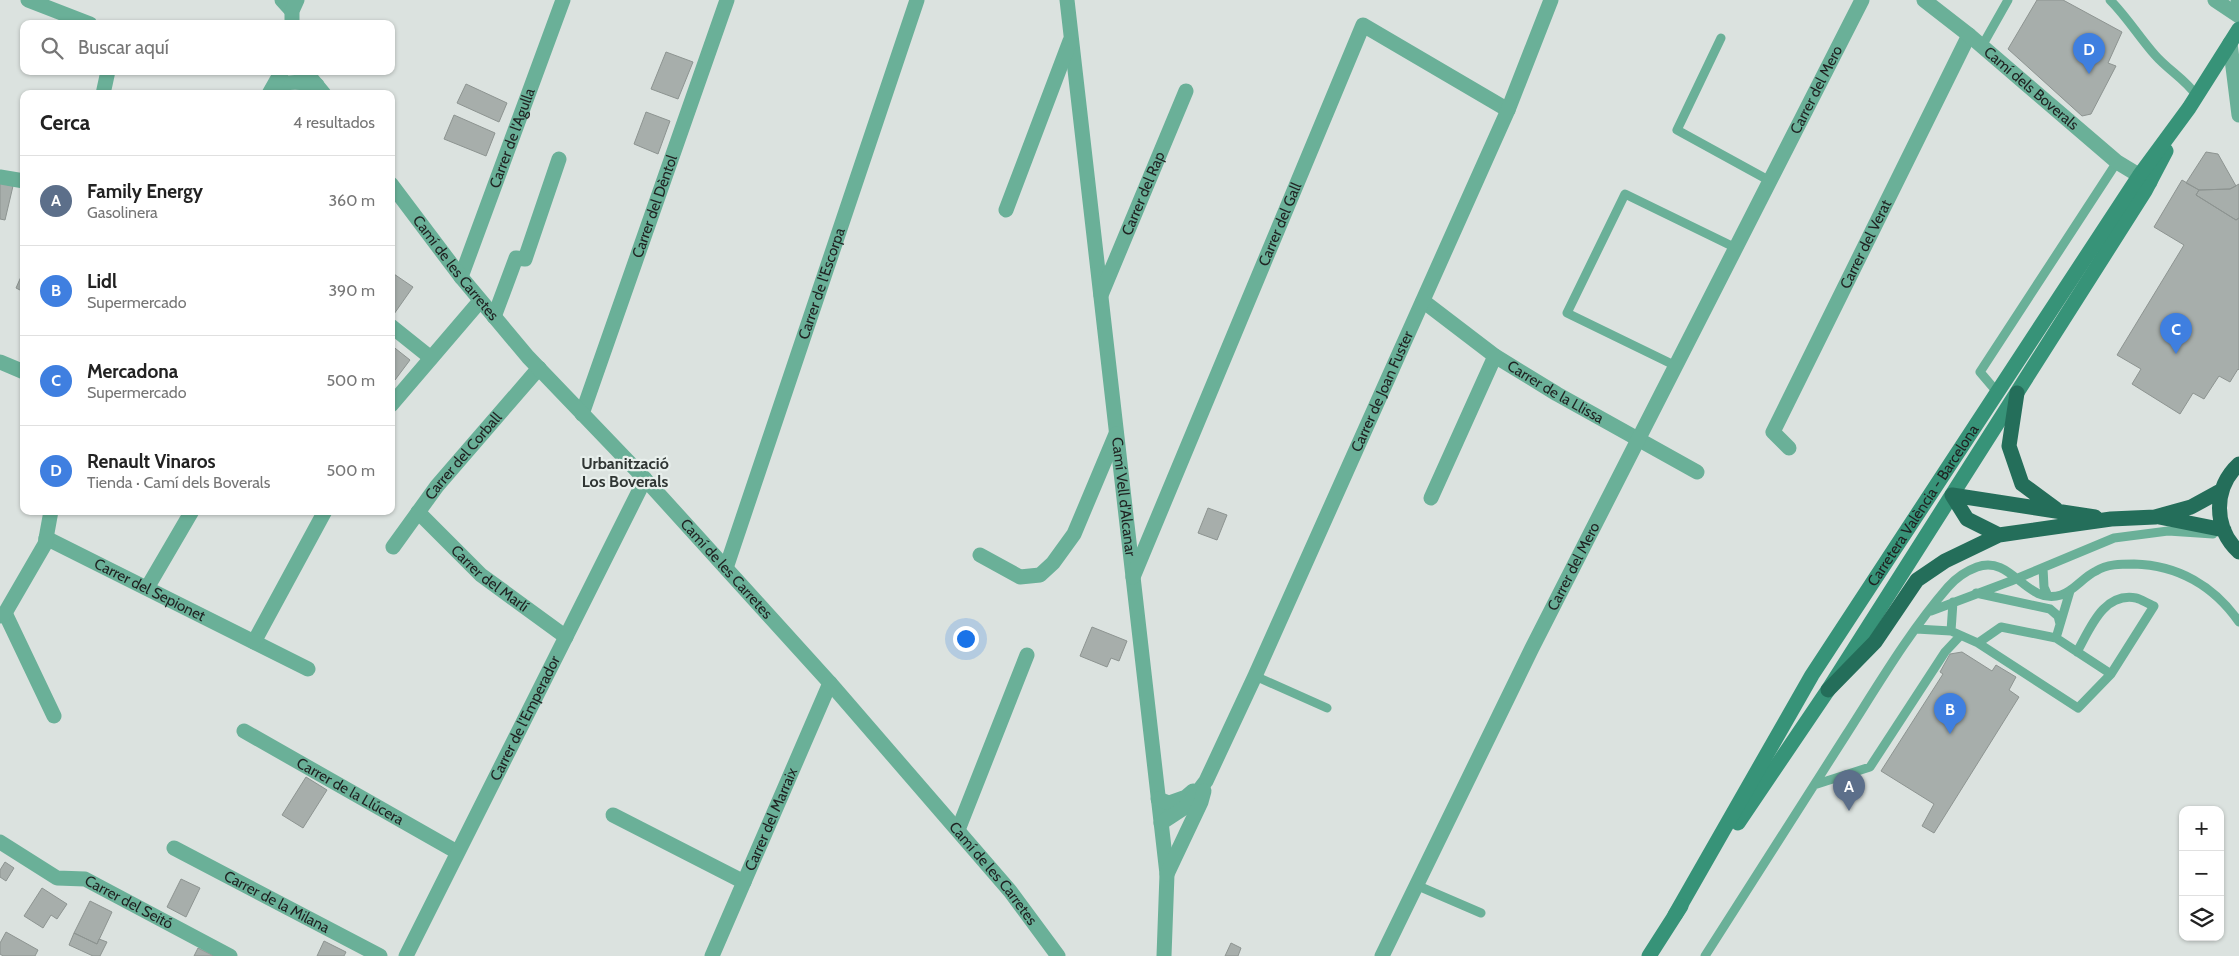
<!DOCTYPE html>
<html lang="es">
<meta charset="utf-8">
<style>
:root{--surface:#fff;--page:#f2f2f2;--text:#222;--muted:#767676;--line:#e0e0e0;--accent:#0f766e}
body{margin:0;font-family:Cabin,sans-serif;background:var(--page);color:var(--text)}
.controls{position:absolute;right:15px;bottom:15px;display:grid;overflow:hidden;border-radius:10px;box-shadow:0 1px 4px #0004}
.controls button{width:45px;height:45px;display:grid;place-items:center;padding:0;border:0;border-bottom:1px solid var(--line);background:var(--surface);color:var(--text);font:25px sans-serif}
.you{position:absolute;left:965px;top:638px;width:18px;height:18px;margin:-12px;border:4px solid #fff;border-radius:50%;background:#1a73e8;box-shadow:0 0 0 8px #1a73e833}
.badge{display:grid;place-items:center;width:32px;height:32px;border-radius:50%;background:var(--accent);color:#fff;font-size:16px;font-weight:700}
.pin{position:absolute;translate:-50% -41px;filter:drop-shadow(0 1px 2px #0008)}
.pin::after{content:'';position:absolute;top:26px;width:18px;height:15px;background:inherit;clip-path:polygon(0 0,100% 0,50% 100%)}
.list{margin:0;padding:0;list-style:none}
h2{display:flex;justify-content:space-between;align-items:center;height:65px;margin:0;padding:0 20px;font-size:21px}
h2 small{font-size:16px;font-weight:400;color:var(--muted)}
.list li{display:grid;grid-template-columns:32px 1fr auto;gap:15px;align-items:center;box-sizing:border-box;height:90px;padding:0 20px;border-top:1px solid var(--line)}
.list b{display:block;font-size:19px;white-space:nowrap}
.list p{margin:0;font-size:16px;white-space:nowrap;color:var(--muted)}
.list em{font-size:16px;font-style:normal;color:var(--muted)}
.icon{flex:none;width:28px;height:28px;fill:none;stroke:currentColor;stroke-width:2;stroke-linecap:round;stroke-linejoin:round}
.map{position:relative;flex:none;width:2239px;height:956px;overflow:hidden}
.search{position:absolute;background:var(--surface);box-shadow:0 1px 4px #0004;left:20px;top:20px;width:375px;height:55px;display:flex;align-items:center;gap:12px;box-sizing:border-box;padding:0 18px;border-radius:10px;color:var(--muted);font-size:19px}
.panel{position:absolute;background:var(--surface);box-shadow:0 1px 4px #0004;left:20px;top:90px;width:375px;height:425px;border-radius:10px}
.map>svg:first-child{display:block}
.building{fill:#a7aeab;stroke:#8d9491}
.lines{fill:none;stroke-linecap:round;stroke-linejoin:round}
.service{stroke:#6ab098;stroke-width:9}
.minor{stroke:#6ab098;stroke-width:15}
.tertiary{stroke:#6ab098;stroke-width:15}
.secondary{stroke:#379378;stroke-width:15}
.trunk{stroke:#246e5a;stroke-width:15}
.labels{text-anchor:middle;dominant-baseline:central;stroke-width:4.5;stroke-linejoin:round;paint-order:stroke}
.street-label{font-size:15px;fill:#1f2221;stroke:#e8efec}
.neighbourhood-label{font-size:16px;font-weight:bold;fill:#303634;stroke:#e8efec}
</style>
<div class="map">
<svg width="2239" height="956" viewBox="0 0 2239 956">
<rect width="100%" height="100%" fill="#dbe2df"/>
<path class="building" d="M2037,0H2063L2122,32L2108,63L2116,66L2091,114L2082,116L2008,49Z
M666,52L693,62L678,99L651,89Z
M466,84L507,103L499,122L457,103Z
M646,112L670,121L658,154L634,144Z
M454,115L495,133L486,156L444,139Z
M2206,152L2218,154L2236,186L2230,189L2199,190L2186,183Z
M2182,180L2199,190L2196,195L2236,220L2239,218V370L2238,369L2230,382L2219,376L2204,399L2193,393L2180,414L2132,384L2141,369L2117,355L2184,245L2154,227Z
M0,183L13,186L5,220L0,219Z
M2239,184V218L2236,220L2196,195L2199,190L2230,189Z
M24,270V292L16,288Z
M391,272L413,287L394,314L391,312Z
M391,345L410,360L395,380L391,377Z
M1208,508L1227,515L1217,540L1198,533Z
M1092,627L1127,641L1119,661L1111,658L1107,667L1080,656Z
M1962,652L1992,671L1996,665L2016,677L2009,690L2019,697L1934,833L1922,826L1934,804L1881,771L1943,674L1940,672L1950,654Z
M306,777L327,790L303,828L282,815Z
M5,862L14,868L6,881L0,877V870Z
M181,879L200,888L186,917L167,907Z
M42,888L67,904L57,919L51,915L43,928L24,916Z
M90,901L112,912L97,944L74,933Z
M6,932L38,950L35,956H3L0,954V943Z
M74,933L97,944L99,939L107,942L100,956H93L69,945Z
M324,941L346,952L344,956H317Z
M1231,943L1241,948L1238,956H1225Z
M198,948L214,956H194Z"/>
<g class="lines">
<path class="service" d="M2110,0C2127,17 2139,37 2155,55C2168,70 2185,79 2197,96
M1721,38L1677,130L1770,181
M1982,46L2008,0
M1676,366L1567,313L1625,194L1736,248
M1997,392L1980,372L2117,162
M2043,568L2044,587L2048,596
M1976,593L2050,609L2058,616L2060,624
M1931,611L2011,581L2114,538L2168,531L2213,534
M1916,629L1951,631L1978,643L2078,708L2111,674L2154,606C2148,604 2141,599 2136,598C2103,592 2090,629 2077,652
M1951,631L1953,602
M2056,638L2111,674
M1978,643L2001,627L2056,638L2070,591
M1255,676L1327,708
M1814,785L1870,767L1945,652L1960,636
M1416,885L1481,913
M1705,956C1752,882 1799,809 1846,735C1878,685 1909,632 1948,587C1956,578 1966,571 1977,567C2012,554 2026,606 2061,595C2074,591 2083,577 2096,571C2107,564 2121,564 2134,564C2178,565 2214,586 2239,622"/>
<g class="minor">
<path d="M28,0L90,24"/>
<path d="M282,0L292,11"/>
<path id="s1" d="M1067,0L1167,874L1164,956"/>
<path d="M2230,43L2239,115"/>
<path d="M273,88C288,80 301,82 317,85"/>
<path d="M103,94L108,71"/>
<path d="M0,177L24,181"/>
<path d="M1006,210L1070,41"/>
<path id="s2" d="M461,277L563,0"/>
<path id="s3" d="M1101,295L1186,91"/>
<path id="s4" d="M1423,301L1495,356L1557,394L1697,472"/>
<path d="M494,317L516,258L525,259L559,159"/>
<path d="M391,326L431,358"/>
<path d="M0,362L24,372"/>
<path d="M391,405L480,301"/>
<path id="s5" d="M582,414L727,0"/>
<path id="s6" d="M1789,448L1773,432L1969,35"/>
<path d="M1431,498L1495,356"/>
<path id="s7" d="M418,512L481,575L566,637"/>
<path id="s8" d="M46,538L308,669"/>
<path id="s9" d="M393,547L437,486L539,368"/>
<path d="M980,555L1020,577L1040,575L1053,563L1074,534L1116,434"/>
<path id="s10" d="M726,568L917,0"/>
<path id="s11" d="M1133,577L1363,25L1508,110"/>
<path d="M147,588L192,511"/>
<path d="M5,613L54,716"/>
<path d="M254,642L325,511"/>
<path id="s12" d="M244,731L457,852"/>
<path d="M1158,799L1169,803L1186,797L1193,791"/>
<path d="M613,815L744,882"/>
<path id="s13" d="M1161,823L1187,806L1206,781L1255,676L1508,110L1551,0"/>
<path d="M958,830L1027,655"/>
<path id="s14" d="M0,842L57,878L85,879L230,956"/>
<path id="s15" d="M174,848L380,956"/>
<path d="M1167,874L1201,802L1204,791"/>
<path id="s16" d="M406,956L645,479"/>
<path id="s17" d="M712,956L830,683"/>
<path id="s18" d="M1382,956L1532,648L1862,0"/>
</g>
<g class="tertiary">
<path id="s19" d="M1924,0L1969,35L2117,162L2150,182"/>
<path d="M2215,0L2239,16"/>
<path d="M2238,0L2239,1"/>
<path d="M292,24V11L297,0"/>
<path d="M305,71L324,94"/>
<path d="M269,94L282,71"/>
<path id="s20" d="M391,184L461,277L528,357L645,479L830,683L1010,891L1058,956"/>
<path d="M0,616L5,613L45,544L51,511"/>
</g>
<g class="secondary">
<path d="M1738,823L1828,690L2145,191L2166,151"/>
<path id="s21" d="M1675,915L1812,675L2139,176L2189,108L2239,29"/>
<path d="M1649,956L1681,906"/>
</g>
<path class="trunk" d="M2017,393L2009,446L2022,484L2056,509
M2239,464C2213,488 2213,528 2239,552
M1952,495L2095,517
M1952,495L1967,519L1999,535
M2159,517L2224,530
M1828,690L1875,642L1917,580L1945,561L1999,535L2111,519L2155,517L2191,507L2222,490"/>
</g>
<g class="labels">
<g class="street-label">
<text stroke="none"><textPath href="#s19" startOffset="139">Camí dels Boverals</textPath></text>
<text stroke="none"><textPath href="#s18" startOffset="969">Carrer del Mero</textPath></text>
<text stroke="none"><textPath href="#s2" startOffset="148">Carrer de l'Agulla</textPath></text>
<text stroke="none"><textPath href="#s3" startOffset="110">Carrer del Rap</textPath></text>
<text stroke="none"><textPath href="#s5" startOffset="220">Carrer del Dèntol</textPath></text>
<text stroke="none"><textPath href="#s11" startOffset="382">Carrer del Gall</textPath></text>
<text stroke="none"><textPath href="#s6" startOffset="232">Carrer del Verat</textPath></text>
<text stroke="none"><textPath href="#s20" startOffset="106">Camí de les Carretes</textPath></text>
<text stroke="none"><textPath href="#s10" startOffset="300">Carrer de l'Escorpa</textPath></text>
<text stroke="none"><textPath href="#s13" startOffset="490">Carrer de Joan Fuster</textPath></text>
<text stroke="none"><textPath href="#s4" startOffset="161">Carrer de la Llissa</textPath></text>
<text stroke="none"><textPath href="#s9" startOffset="115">Carrer del Corball</textPath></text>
<text stroke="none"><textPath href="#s1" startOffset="500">Camí Vell d'Alcanar</textPath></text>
<text stroke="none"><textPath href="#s21" startOffset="479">Carretera València - Barcelona</textPath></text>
<text stroke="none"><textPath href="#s18" startOffset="434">Carrer del Mero</textPath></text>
<text stroke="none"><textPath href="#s20" startOffset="511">Camí de les Carretes</textPath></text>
<text stroke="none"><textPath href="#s7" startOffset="98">Carrer del Marlí</textPath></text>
<text stroke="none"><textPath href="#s8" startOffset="116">Carrer del Sepionet</textPath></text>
<text stroke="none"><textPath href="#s16" startOffset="266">Carrer de l'Emperador</textPath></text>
<text stroke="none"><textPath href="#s12" startOffset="122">Carrer de la Llúcera</textPath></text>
<text stroke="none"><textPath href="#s17" startOffset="149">Carrer del Marraix</textPath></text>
<text stroke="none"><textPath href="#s20" startOffset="916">Camí de les Carretes</textPath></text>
<text stroke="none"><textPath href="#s15" startOffset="116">Carrer de la Milana</textPath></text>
<text stroke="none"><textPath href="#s14" startOffset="145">Carrer del Seitó</textPath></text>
</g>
<g class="neighbourhood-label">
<text x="625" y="463">Urbanització<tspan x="625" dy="18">Los Boverals</tspan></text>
</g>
</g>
</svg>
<div class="controls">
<button>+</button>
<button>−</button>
<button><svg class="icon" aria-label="layers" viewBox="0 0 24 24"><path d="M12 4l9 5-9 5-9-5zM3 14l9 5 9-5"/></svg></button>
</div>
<div class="you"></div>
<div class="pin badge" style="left:1849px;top:811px;background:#5c6f8a">A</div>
<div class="pin badge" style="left:1950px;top:734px;background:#3f7fe0">B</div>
<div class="pin badge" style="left:2176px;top:354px;background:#3f7fe0">C</div>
<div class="pin badge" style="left:2089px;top:74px;background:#3f7fe0">D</div>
<div class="search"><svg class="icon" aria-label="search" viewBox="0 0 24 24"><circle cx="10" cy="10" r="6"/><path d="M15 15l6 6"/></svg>Buscar aquí</div>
<section class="panel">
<h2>Cerca<small>4 resultados</small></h2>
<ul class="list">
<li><span class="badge" style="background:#5c6f8a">A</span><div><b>Family Energy</b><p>Gasolinera</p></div><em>360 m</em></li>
<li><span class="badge" style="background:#3f7fe0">B</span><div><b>Lidl</b><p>Supermercado</p></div><em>390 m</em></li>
<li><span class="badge" style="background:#3f7fe0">C</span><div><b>Mercadona</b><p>Supermercado</p></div><em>500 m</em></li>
<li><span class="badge" style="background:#3f7fe0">D</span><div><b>Renault Vinaros</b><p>Tienda · Camí dels Boverals</p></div><em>500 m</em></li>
</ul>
</section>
</div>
